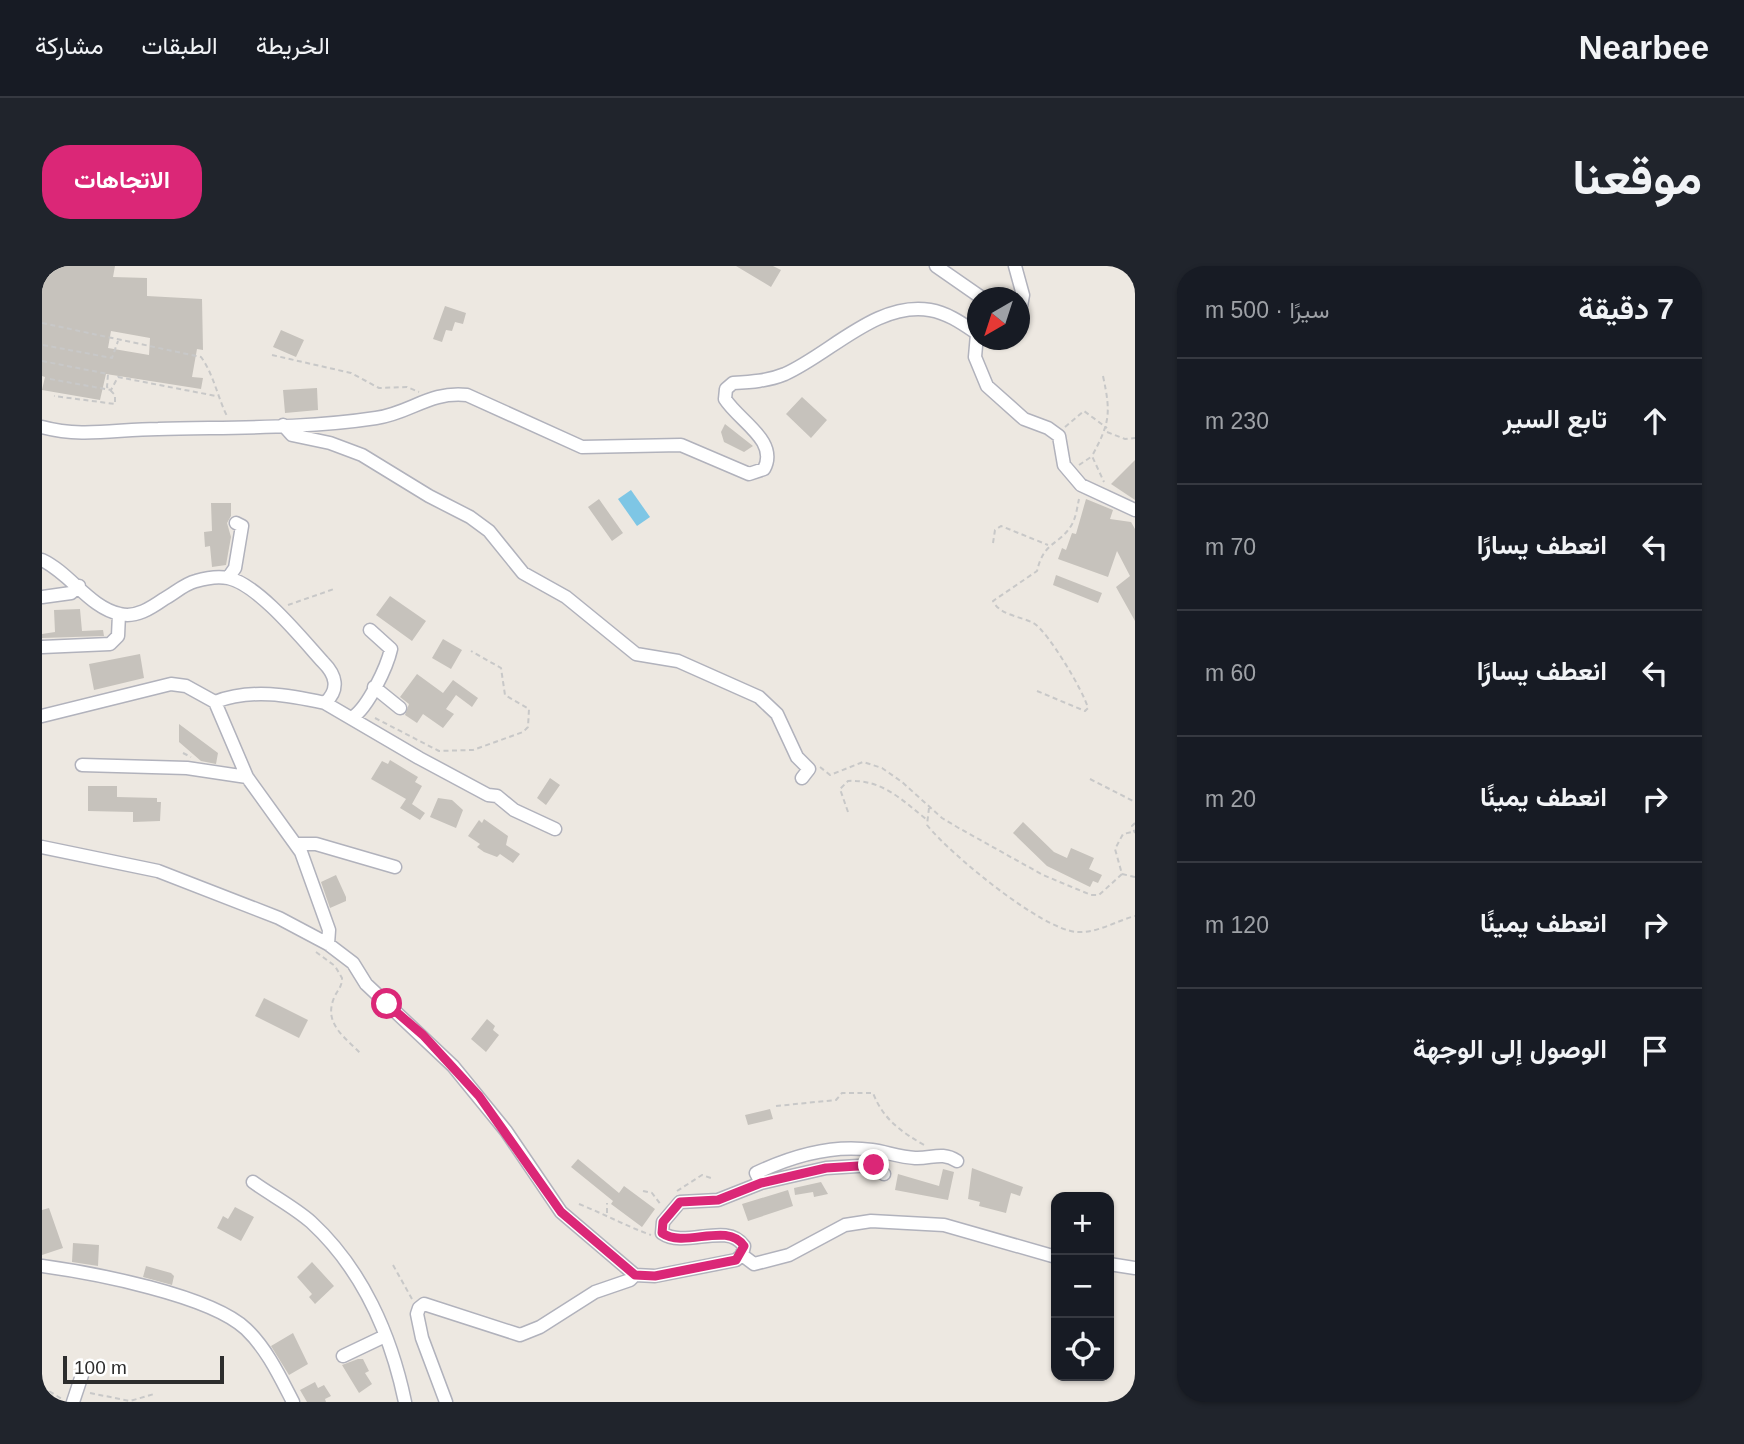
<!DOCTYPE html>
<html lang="ar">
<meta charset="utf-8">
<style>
:root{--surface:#171b24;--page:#20242c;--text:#f1f3f6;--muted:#9ea1a6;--line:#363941;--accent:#db2777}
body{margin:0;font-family:Helvetica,Vazirmatn,sans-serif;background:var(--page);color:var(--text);direction:rtl}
.controls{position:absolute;right:21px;bottom:21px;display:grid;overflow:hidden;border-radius:14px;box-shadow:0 2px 5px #0004}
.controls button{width:63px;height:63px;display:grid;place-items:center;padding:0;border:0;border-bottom:2px solid var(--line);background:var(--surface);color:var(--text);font:35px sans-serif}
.compass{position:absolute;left:925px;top:21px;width:63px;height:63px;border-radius:50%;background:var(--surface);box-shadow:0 2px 5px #0004;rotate:219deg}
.scale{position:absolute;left:21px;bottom:18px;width:161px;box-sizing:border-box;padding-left:7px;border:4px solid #2d2d2d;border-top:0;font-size:19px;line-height:24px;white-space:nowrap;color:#2d2d2d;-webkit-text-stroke:5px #fff;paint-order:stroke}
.stop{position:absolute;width:21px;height:21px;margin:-16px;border:5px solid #db2777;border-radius:50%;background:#fff}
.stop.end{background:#db2777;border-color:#fff;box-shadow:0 2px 7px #0008}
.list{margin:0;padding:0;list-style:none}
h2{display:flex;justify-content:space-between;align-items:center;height:91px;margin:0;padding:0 28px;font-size:30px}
h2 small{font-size:23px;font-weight:400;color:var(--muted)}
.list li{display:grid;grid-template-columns:46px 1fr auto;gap:21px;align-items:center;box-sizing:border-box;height:126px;padding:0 28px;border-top:2px solid var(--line)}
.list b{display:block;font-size:26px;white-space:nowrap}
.list em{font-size:23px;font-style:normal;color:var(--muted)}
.icon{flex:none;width:38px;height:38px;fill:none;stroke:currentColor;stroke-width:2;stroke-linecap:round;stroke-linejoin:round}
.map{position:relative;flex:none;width:1093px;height:1136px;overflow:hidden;direction:ltr;border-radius:28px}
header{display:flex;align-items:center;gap:42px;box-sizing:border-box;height:98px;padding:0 35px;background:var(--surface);border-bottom:2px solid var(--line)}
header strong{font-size:33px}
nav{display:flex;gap:38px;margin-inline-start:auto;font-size:24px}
.intro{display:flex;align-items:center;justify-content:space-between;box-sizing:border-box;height:168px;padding:0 42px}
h1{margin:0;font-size:49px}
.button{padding:18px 32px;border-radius:28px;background:var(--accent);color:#fff;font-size:24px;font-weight:700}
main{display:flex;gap:42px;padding:0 42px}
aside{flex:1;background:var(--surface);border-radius:28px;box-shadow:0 2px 5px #0004}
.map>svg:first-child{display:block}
.water{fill:#7ec6e5}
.building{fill:#c6c2bc;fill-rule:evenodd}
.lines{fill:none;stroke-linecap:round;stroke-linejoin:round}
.minor-casing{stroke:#b1b2bc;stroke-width:15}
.path{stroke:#c8c8c8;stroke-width:2;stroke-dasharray:5 3.5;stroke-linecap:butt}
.minor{stroke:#fff;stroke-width:12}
.route{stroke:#db2777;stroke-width:9}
</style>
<header>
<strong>Nearbee</strong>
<nav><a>الخريطة</a><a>الطبقات</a><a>مشاركة</a></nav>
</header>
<div class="intro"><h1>موقعنا</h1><a class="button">الاتجاهات</a></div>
<main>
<aside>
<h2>7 دقيقة<small>سيرًا · 500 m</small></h2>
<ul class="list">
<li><svg class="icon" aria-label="ahead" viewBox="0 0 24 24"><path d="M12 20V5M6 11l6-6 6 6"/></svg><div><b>تابع السير</b></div><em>230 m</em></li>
<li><svg class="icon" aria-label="left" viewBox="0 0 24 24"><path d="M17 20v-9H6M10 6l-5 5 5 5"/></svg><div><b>انعطف يسارًا</b></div><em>70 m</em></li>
<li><svg class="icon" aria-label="left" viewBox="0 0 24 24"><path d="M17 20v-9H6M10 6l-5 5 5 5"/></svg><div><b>انعطف يسارًا</b></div><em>60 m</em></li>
<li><svg class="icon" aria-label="right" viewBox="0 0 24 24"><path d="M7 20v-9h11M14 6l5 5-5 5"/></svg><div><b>انعطف يمينًا</b></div><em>20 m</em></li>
<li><svg class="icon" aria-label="right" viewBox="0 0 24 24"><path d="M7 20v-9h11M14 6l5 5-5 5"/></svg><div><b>انعطف يمينًا</b></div><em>120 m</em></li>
<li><svg class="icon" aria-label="arrive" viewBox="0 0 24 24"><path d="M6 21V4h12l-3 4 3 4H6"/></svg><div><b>الوصول إلى الوجهة</b></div></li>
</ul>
</aside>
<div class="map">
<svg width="1093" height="1136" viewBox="0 0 1093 1136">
<rect width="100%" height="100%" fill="#ede8e1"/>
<path class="water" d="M589,224L608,251L595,260L576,233Z"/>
<path class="building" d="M0,0H73L71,11L105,12V30L160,33L161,84L155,83L150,111L161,112L159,123L64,108L58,134L0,124L3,111L0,110ZM69,65L108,72L107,89L66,82Z
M694,0H731L739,4L729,21Z
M403,40L424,47L421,58L413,56L410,65L404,64L400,76L391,73Z
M239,64L262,74L254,91L231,81Z
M275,122L276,144L243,147L241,124Z
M760,131L785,154L769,172L744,148Z
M683,158L711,180L702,186L682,176L679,166Z
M1093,194V234L1069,218Z
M557,233L581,267L570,275L546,241Z
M1044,233L1071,244L1068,253L1089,256L1093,263V355L1074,321L1088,310L1075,285L1066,311L1016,293L1020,282L1024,284L1030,267L1034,268Z
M169,237H189V250L185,257L189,271L184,299L170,301L168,280L163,281L162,266L170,265Z
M1014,309L1060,327L1056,337L1011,319Z
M348,330L384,355L370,375L334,349Z
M38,343L40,365L61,364L62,370L0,372V368L13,366L12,344Z
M401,373L420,384L409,403L390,392Z
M98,388L102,412L52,424L47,398Z
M375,408L401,427L411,414L436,432L430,441L414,429L404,443L412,448L401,462L381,448L375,457L363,449L367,438L358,431Z
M137,458L176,487L174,498L159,495L137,476Z
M348,494L376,511L373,516L380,520L370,538L383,547L378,554L358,542L364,533L329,513L340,495L346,498Z
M508,512L518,519L504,539L495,532Z
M46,520H75V531L115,532V536H119L118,555L91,556V546L46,545Z
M396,532L410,534L421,544L414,562L388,551Z
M442,553L466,570L464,579L478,588L471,597L458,588L455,591L442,586L435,581L438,578L426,570L437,554L440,557Z
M981,556L1012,586L1025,592L1029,582L1052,592L1047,603L1060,609L1056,617L1051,615L1048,621L1005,600L971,567Z
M294,609L304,631V635L288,642L279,616Z
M222,732L266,754L257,772L213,750Z
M445,753L453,760L451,764L457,769L444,786L429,773Z
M728,843L731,853L706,859L703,849Z
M536,893L577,927L582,920L613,943L600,961L569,938L571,935L529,901Z
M930,902L981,921L978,930L969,927L964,947L937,940L938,936L926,933Z
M901,903L912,906L906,934L853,924L856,908L897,920Z
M779,916L786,928L772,931L771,926L753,929L752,922Z
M746,924L751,940L706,955L700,938Z
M193,941L212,951L199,975L175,962L181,950L186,953Z
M7,942L21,982L0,989V944Z
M31,977L57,979L56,1000L30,996Z
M270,996L292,1020L273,1038L267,1031L270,1028L255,1011Z
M104,1000L129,1007L132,1010L130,1019L101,1011Z
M251,1067L266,1098L247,1109L229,1080Z
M316,1093H321L327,1105L323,1107L330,1118L317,1127L300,1099Z
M273,1116L276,1122L282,1119L289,1130L283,1133L284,1136H265L258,1124Z"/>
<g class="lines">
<defs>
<path id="minor" d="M894,0L940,32
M973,0L981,29L978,46
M935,68L933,91L945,120L982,153L1006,162L1017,170L1022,199L1039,219L1093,244
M241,159L250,169L288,177L320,189L387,230L428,251L447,265L481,307L524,331L594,388L636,395L717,431L735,448L755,491L767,503L760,512
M0,161C40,172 75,163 116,163C189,161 262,163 334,152C369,147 387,125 425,129L540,181L639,179L707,208L722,203C737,175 697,155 683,133L684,123L691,117C709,116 726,115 743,108C788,88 835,35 888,44C906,47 921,58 936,68
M0,294C28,307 48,342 78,348C94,352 109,342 122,333C133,327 142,318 154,315C164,312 176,310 186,312C216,318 261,374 281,396C294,409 298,423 283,437C247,429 209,422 173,436
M186,312L193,302L200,260L194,257
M0,331L29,327L37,320
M0,381L68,378L76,370L77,348
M332,421L358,442
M283,437L377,492L446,529L455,530L472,544L513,563
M0,450L129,418L144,420L173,436L205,511L259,586L287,664L286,678
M311,451C326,441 345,401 349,383L328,364
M40,499L145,502L205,511
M254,578H274L353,601
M0,581L116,605L237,652L286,678L311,697L324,718L411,800L464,865L519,946L593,1009L613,1010L694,994L700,989L712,998L747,989L803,959L829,955L902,959L1014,991
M211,916C229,929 252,941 269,956C320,1003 349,1069 363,1136
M719,917L714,907C750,890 790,878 830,884C844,886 858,891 873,892C889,893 900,885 915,895
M700,989L702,980C685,955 643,983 620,967L621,956L638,936L676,934L719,917L784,902L832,899L842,908
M1067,998L1093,1002
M0,1000C51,1007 168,1029 204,1063C225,1083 238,1111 251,1136
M301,1090L343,1070
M31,1136L40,1109
M404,1136L380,1072L375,1048L377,1042L382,1038L478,1069L498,1061L553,1026L588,1014L593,1009"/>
</defs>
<use href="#minor" class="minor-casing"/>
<path class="path" d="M0,57L159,91C172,109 175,130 185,150
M1,79L70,92L76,75
M230,89L309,107L337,122L365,121L377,126
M0,95L66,108L65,121L73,129V138L12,130
M1061,110C1069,147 1068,157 1050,190L1062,216
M8,113L69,124L76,111L174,130
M1023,161L1042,145L1065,162
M1065,166L1083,173L1093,172
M1037,199L1049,191
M951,277L953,264L959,260L1006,279
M246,339L292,323
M995,425L1043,445L1046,442C1041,424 1007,368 993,358C980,350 958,350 951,335L995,305C1002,275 1016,280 1029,260C1034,252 1035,242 1037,233
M333,452L397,485L431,484L481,466L486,461L487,443L463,429L459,402L429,385
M141,487L149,491
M778,501L788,509L821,496L840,502L860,516L900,552L915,561L1001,609L1049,629H1057L1080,608L1073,583L1081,568L1090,566
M1048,513L1093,536
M887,542L885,559C908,588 1000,664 1035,666C1056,667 1074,655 1093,650
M806,546L798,523L806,515C840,513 860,534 884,553
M1093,557L1090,560L1093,567
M1080,608L1093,611
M274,686L293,700L300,712C300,722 295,724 292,732C281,758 304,772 319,788
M734,840L794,834L800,827H831C841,853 859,866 884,880
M601,925L610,927L619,939
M635,925L660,909L672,913
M537,938C562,948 584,960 609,969
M565,947V937
M351,999L370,1033
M0,1121L20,1133
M48,1127L88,1135L112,1128"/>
<use href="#minor" class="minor"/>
</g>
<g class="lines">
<path class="route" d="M345,738L381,769L437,830L519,946L593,1009L613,1010L694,994L702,980C685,955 643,983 620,967L621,956L638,936L676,934L719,917L784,902L832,899"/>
</g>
</svg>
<div class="controls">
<button>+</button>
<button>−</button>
<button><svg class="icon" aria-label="locate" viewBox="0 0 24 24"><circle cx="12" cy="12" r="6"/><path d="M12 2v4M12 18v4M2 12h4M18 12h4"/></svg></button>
</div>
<svg class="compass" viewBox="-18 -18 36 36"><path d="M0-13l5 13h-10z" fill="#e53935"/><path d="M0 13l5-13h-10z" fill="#9ea1a6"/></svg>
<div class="scale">100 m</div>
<div class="stop" style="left:345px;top:738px"></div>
<div class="stop end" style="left:832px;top:899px"></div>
</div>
</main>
